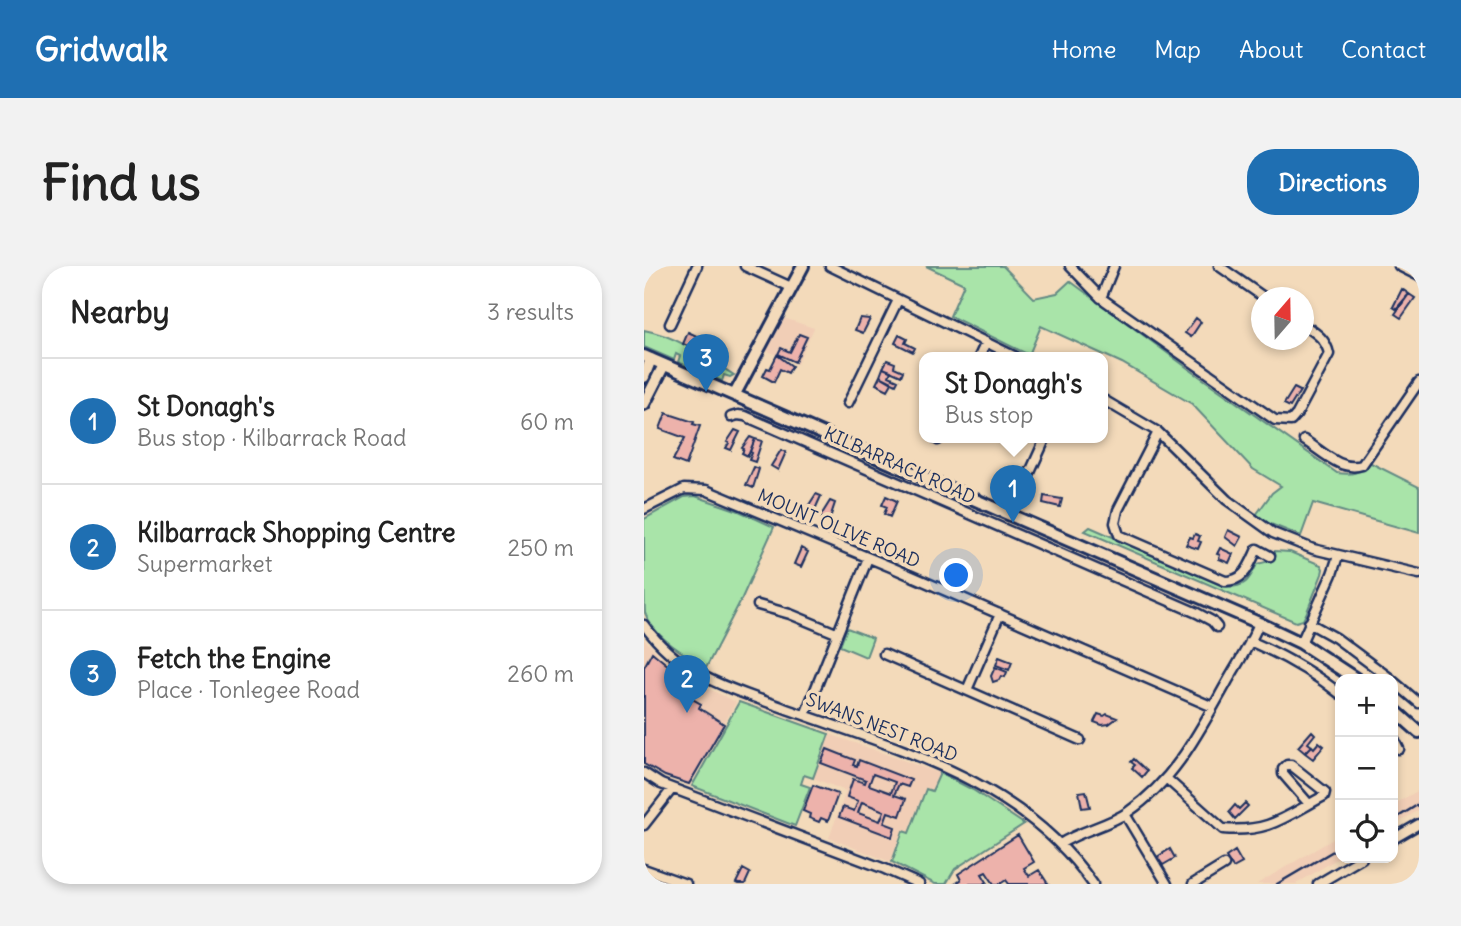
<!DOCTYPE html>
<meta charset="utf-8">
<style>
:root{--surface:#fff;--page:#f2f2f2;--text:#222;--muted:#767676;--line:#e0e0e0;--accent:#1f6fb2}
body{margin:0;font-family:Delius,sans-serif;background:var(--page);color:var(--text)}
.controls{position:absolute;right:21px;bottom:21px;display:grid;overflow:hidden;border-radius:14px;box-shadow:0 4px 10px #0003}
.controls button{width:63px;height:63px;display:grid;place-items:center;padding:0;border:0;border-bottom:2px solid var(--line);background:var(--surface);color:var(--text);font:35px sans-serif}
.compass{position:absolute;left:607px;top:21px;width:63px;height:63px;border-radius:50%;background:var(--surface);box-shadow:0 4px 10px #0003;rotate:20deg}
.you{position:absolute;left:313px;top:310px;width:24px;height:24px;margin:-18px;border:5px solid #fff;border-radius:50%;background:#1a73e8;box-shadow:0 0 0 10px #1a73e833}
.badge{display:grid;place-items:center;width:46px;height:46px;border-radius:50%;background:var(--accent);color:#fff;font-size:23px;font-weight:700}
.pin{position:absolute;translate:-50% -58px;filter:drop-shadow(0 2px 4px #0008)}
.pin::after{content:'';position:absolute;top:37px;width:24px;height:21px;background:inherit;clip-path:polygon(0 0,100% 0,50% 100%)}
.popup{position:absolute;left:275px;top:86px;width:189px;height:91px;box-sizing:border-box;display:grid;place-content:center;border-radius:14px;background:var(--surface);filter:drop-shadow(0 2px 5px #0005);font-size:23px;white-space:nowrap;color:var(--muted)}
.popup b{font-size:26px;color:var(--text)}
.popup::after{content:'';position:absolute;left:50%;top:100%;margin-left:-14px;border:14px solid transparent;border-top-color:var(--surface)}
.list{margin:0;padding:0;list-style:none}
h2{display:flex;justify-content:space-between;align-items:center;height:91px;margin:0;padding:0 28px;font-size:30px}
h2 small{font-size:23px;font-weight:400;color:var(--muted)}
.list li{display:grid;grid-template-columns:46px 1fr auto;gap:21px;align-items:center;box-sizing:border-box;height:126px;padding:0 28px;border-top:2px solid var(--line)}
.list b{display:block;font-size:26px;white-space:nowrap}
.list p{margin:0;font-size:23px;white-space:nowrap;color:var(--muted)}
.list em{font-size:23px;font-style:normal;color:var(--muted)}
.icon{flex:none;width:38px;height:38px;fill:none;stroke:currentColor;stroke-width:2;stroke-linecap:round;stroke-linejoin:round}
.map{position:relative;flex:none;width:775px;height:618px;overflow:hidden;border-radius:28px}
header{display:flex;align-items:center;gap:42px;box-sizing:border-box;height:98px;padding:0 35px;background:var(--accent);color:#fff}
header strong{font-size:33px}
nav{display:flex;gap:38px;margin-inline-start:auto;font-size:24px}
.intro{display:flex;align-items:center;justify-content:space-between;box-sizing:border-box;height:168px;padding:0 42px}
h1{margin:0;font-size:49px}
.button{padding:18px 32px;border-radius:28px;background:var(--accent);color:#fff;font-size:24px;font-weight:700}
main{display:flex;gap:42px;padding:0 42px}
aside{flex:1;background:var(--surface);border-radius:28px;box-shadow:0 4px 10px #0003}
.map>svg:first-child{display:block}
.built{fill:#f1ceb6}
.green{fill:#a9e4a9;stroke:#628a84;stroke-width:2}
.building{fill:#edb2ab;stroke:#1b2f5e;stroke-width:2;fill-rule:evenodd}
.lines{fill:none;stroke-linecap:round;stroke-linejoin:round}
.minor-casing{stroke:#1b2f5e;stroke-width:13}
.secondary-casing{stroke:#1b2f5e;stroke-width:16}
.minor{stroke:#f3daba;stroke-width:8}
.secondary{stroke:#f3daba;stroke-width:10}
.rail{stroke:#1b2f5e;stroke-width:2.5}
.labels{text-anchor:middle;dominant-baseline:central;stroke-width:7;stroke-linejoin:round;paint-order:stroke}
.street-label{font-size:18px;fill:#1b2f5e;stroke:#f3daba}
</style>
<header>
<strong>Gridwalk</strong>
<nav><a>Home</a><a>Map</a><a>About</a><a>Contact</a></nav>
</header>
<div class="intro"><h1>Find us</h1><a class="button">Directions</a></div>
<main>
<aside>
<h2>Nearby<small>3 results</small></h2>
<ul class="list">
<li><span class="badge">1</span><div><b>St Donagh's</b><p>Bus stop · Kilbarrack Road</p></div><em>60 m</em></li>
<li><span class="badge">2</span><div><b>Kilbarrack Shopping Centre</b><p>Supermarket</p></div><em>250 m</em></li>
<li><span class="badge">3</span><div><b>Fetch the Engine</b><p>Place · Tonlegee Road</p></div><em>260 m</em></li>
</ul>
</aside>
<div class="map">
<svg width="775" height="618" viewBox="0 0 775 618">
<rect width="100%" height="100%" fill="#f3daba"/>
<filter id="ink" filterUnits="userSpaceOnUse"><feTurbulence type="fractalNoise" baseFrequency=".0143" numOctaves="2"/><feDisplacementMap in="SourceGraphic" scale="14" xChannelSelector="R" yChannelSelector="G"/><feConvolveMatrix kernelMatrix="1 2 1 2 8 2 1 2 1" color-interpolation-filters="sRGB"/></filter>
<g filter="url(#ink)">
<path class="built" d="M140,52L170,62L153,98L122,84Z
M0,373L26,400L46,414L92,436L46,520L21,511L0,499Z
M185,468L295,507L288,524L281,523L264,566L259,565L247,596L185,572L202,525L169,512Z
M775,524V544L749,560V539Z
M696,569V591L652,618H613Z"/>
<path class="green" d="M282,0H359L390,32L413,27L426,15L545,103L693,207C708,209 715,208 725,196L775,221V267L669,237L657,270L624,257L612,249L628,227L637,220L609,203L548,138L478,97L397,60L385,89L306,50L320,18Z
M0,64C33,70 62,91 90,109L86,111L80,109L78,115L34,96L36,90L32,88L30,94L0,81Z
M51,230L95,245L130,261L98,332L62,402C41,388 10,372 1,347C0,332 0,272 0,253L40,231Z
M446,261L583,321C601,321 605,315 613,298L626,295L631,285L646,286L677,299L679,303L678,308L662,348L659,354L652,356L441,265Z
M203,362L229,372L222,391L196,380Z
M95,436L185,468L169,512L160,509L157,518L166,521L151,560L48,520Z
M296,507L329,524L380,558L311,603L302,618H291L248,596L259,565L265,567L282,523L288,525Z"/>
<path class="building" d="M758,23L765,28L752,43L749,41Z
M765,28L771,32L757,52L751,48Z
M216,52L226,53L219,67L211,64Z
M552,52L557,56L547,71L541,67Z
M44,66L57,72L54,80L48,77L46,81L39,78Z
M155,68L163,71L151,96L134,88L137,82L146,86Z
M255,69L263,73L261,77L271,82L269,86L251,77Z
M133,89L148,100L144,107L136,103L130,116L119,110L123,102L126,103Z
M243,94L251,97L250,101L259,105L257,110L239,102Z
M239,102L247,105L245,110L254,114L252,118L236,110Z
M236,110L248,117L244,124L232,118Z
M650,122L656,125L646,141L640,138Z
M22,147L50,156L49,158L56,160L42,199L29,194L41,172L16,163Z
M91,164L96,166L87,184L82,182L85,177L83,176Z
M106,171L111,173L104,190L98,187L100,183L98,182Z
M111,173L118,175L111,196L105,194L108,187L106,186Z
M137,184L142,186L134,204L127,200Z
M110,201L115,203L109,222L102,219Z
M172,228L177,230L169,248L161,245Z
M242,230L253,235L246,251L240,248L243,241L238,239Z
M400,230L418,233L416,241L399,237Z
M186,235L191,237L185,255L176,251Z
M584,264L598,271L593,280L581,271Z
M551,268L556,270L554,275L557,276L554,283L542,279L546,271L549,272Z
M157,282L164,286L157,301L150,298Z
M576,282L589,288L585,297L575,293L576,289L573,288Z
M8,386L32,406L51,419L45,431L57,438L55,442L80,458L45,518L21,510L0,498V401Z
M355,391L368,396L365,404L352,399Z
M351,401L363,406L361,411L357,410L355,414L349,416L347,410Z
M454,448L460,450L463,448L473,452L465,458L458,459L450,456Z
M668,465L671,468L664,477L668,480L661,487L654,481Z
M675,476L680,480L669,493L661,487L668,480L670,482Z
M183,483L211,494L209,499L213,500L215,494L267,514L264,521L255,518L250,529L262,533L256,550L244,546L240,557L251,561L248,571L195,551L199,541L210,545L214,535L203,531L209,513L221,517L222,514L177,497ZM229,508L251,516L247,527L225,519ZM218,536L240,545L236,555L214,547Z
M490,493L503,505L498,511L488,502L491,499L487,496Z
M169,519L194,528L184,555L177,552L175,556L165,552L166,548L159,545Z
M442,525L446,541L438,542L435,526Z
M601,537L604,540L591,553L585,546L591,539L595,543Z
M374,569L390,596L380,602L385,610L395,604L404,618H365L362,614L356,618H350L342,606L338,608L343,616L340,618H311L317,614L314,608Z
M526,583L531,592L519,599L513,591Z
M591,585L598,597L589,602L582,591Z
M99,603L106,607L101,618H94L92,617Z"/>
<g class="lines">
<defs>
<path id="minor" d="M101,0L147,21
M186,0L372,91
M426,0L457,32L631,154L647,155L653,148L685,88C682,73 672,67 660,59
M575,0L621,32
M755,0L775,10
M457,32L470,0
M26,58L53,0
M335,91L342,76
M458,133L514,166L583,234L629,267L669,283L775,308
M204,137L254,34
M87,151L94,149L101,150L553,347L568,355L573,361
M514,166L474,244L471,257L475,269L581,315C601,315 605,300 613,283L626,290
M294,174L295,171
M660,174C678,185 697,206 718,199L775,116
M383,213L402,171
M0,243L40,223L62,224L247,301L569,441
M114,339L146,348L192,367
M665,357L692,372L747,413
M0,359C37,410 85,422 140,442C254,483 376,513 449,618
M606,375C638,389 669,406 696,428
M657,377L688,308L694,290
M240,388L436,474
M749,415L775,437
M323,424L356,348
M161,449L224,292
M749,471L755,483
M0,507L17,518L241,603L275,618
M523,513L579,563C626,567 642,550 680,530L681,526L647,499H643L639,503V508L665,538
M481,548L523,618
M0,559L28,523
M749,573L775,558
M416,578C437,564 464,560 484,546C531,514 555,466 582,418C593,398 607,378 615,357
M0,603L42,618
M549,618L580,599
M674,618L718,592"/>
<path id="secondary" d="M0,90L615,357L657,377L712,413
M0,111L7,93
M91,128L159,0
M0,138L20,99
M749,443L775,466"/>
</defs>
<use href="#minor" class="minor-casing"/>
<use href="#secondary" class="secondary-casing"/>
<use href="#minor" class="minor"/>
<use href="#secondary" class="secondary"/>
<path class="rail" d="M749,554L775,538
M633,618L696,581"/>
</g>
</g>
<g class="labels">
<g class="street-label">
<text transform="translate(256 199) rotate(24)">KILBARRACK ROAD</text>
<text transform="translate(195 262) rotate(23)">MOUNT OLIVE ROAD</text>
<text transform="translate(238 461) rotate(21)">SWANS NEST ROAD</text>
</g>
</g>
</svg>
<div class="controls">
<button>+</button>
<button>−</button>
<button><svg class="icon" aria-label="locate" viewBox="0 0 24 24"><circle cx="12" cy="12" r="6"/><path d="M12 2v4M12 18v4M2 12h4M18 12h4"/></svg></button>
</div>
<svg class="compass" viewBox="-18 -18 36 36"><path d="M0-13l5 13h-10z" fill="#e53935"/><path d="M0 13l5-13h-10z" fill="#767676"/></svg>
<div class="you"></div>
<div class="pin badge" style="left:369px;top:257px">1</div>
<div class="popup"><b>St Donagh's</b>Bus stop</div>
<div class="pin badge" style="left:43px;top:447px">2</div>
<div class="pin badge" style="left:62px;top:126px">3</div>
</div>
</main>
